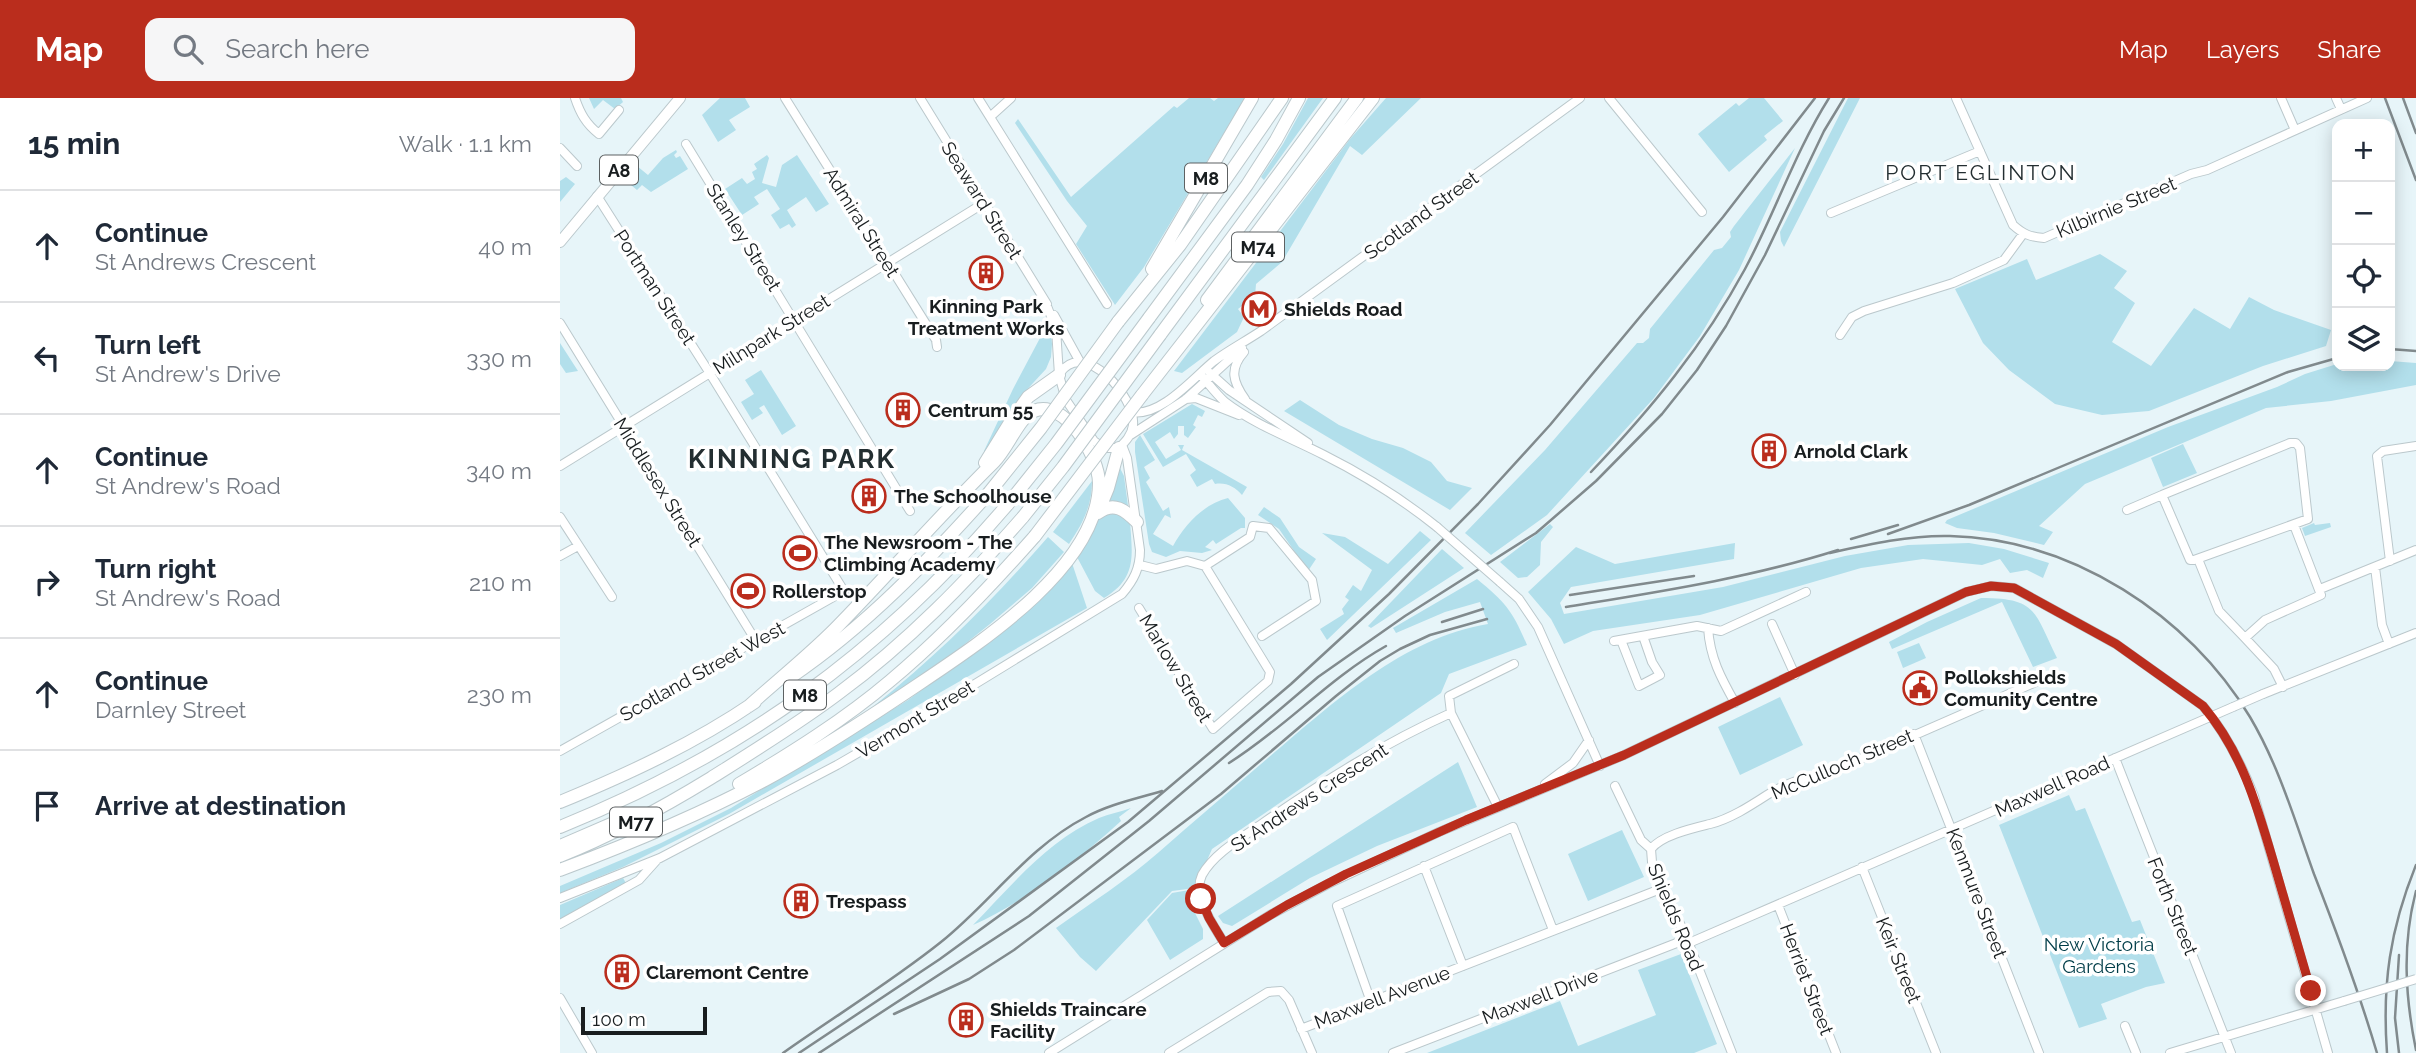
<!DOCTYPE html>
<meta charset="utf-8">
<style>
:root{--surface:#fff;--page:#f6f6f7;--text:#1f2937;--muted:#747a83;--line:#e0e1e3;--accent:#ba2d1d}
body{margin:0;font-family:Raleway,sans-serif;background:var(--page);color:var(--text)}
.controls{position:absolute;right:21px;top:21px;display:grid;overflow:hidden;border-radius:14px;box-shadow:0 4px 18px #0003}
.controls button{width:63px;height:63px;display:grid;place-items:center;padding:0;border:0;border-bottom:2px solid var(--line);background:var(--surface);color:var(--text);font:35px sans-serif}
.scale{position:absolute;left:21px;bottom:18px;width:126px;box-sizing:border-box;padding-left:7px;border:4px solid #181d1f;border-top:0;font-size:19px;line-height:24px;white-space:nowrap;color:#181d1f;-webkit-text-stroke:5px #fff;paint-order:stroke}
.stop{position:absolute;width:21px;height:21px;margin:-16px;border:5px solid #ba2d1d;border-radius:50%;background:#fff}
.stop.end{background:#ba2d1d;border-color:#fff;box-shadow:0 2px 7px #0008}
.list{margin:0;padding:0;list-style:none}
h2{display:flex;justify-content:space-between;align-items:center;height:91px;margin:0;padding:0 28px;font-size:30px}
h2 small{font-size:23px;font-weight:400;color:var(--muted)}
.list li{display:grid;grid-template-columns:46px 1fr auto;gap:21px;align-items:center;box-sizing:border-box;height:112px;padding:0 28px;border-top:2px solid var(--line)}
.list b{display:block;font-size:26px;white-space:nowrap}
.list p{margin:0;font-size:23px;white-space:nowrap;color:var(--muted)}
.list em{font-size:23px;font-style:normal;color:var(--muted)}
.icon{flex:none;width:38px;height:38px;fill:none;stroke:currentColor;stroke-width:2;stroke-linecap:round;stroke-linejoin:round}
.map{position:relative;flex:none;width:1856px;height:955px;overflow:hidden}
header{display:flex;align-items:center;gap:42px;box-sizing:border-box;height:98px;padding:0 35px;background:var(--accent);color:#fff}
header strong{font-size:33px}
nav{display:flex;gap:38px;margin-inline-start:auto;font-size:24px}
.search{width:490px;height:63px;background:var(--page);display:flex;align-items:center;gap:18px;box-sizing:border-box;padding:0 24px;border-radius:14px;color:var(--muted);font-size:26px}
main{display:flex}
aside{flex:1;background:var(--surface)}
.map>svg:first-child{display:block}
.green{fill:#b2dfeb}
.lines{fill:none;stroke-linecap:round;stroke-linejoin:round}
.minor-casing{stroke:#bbc8cc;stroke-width:10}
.major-casing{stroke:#bbc8cc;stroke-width:12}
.highway-casing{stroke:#bbc8cc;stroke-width:14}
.minor{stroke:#fff;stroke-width:8}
.major{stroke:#fff;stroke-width:10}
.highway{stroke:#fff;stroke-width:12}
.rail{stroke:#818a8d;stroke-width:2.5}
.minor-bridge-casing{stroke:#bbc8cc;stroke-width:10;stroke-linecap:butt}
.highway-bridge-casing{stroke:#bbc8cc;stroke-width:14;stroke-linecap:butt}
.minor-bridge{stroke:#fff;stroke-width:8}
.highway-bridge{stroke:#fff;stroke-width:12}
.route{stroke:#ba2d1d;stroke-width:9}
.labels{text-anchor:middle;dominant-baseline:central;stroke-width:7;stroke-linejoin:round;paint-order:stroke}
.shield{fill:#fff;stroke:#5d6162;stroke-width:2}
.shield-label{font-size:18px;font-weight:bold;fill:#181d1f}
.street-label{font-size:19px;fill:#181d1f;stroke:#fff}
.poi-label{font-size:19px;font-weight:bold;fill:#181d1f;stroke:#fff;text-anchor:start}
.park-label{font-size:19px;fill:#003d48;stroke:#fff}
.neighbourhood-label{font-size:21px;letter-spacing:2px;fill:#232e31;stroke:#fff}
.district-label{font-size:26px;font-weight:bold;letter-spacing:2px;fill:#232e31;stroke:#fff}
</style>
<header>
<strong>Map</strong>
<div class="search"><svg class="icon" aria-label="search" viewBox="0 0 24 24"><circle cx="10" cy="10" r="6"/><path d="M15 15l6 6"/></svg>Search here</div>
<nav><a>Map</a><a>Layers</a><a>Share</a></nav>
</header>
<main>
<aside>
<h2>15 min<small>Walk · 1.1 km</small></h2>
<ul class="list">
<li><svg class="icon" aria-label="ahead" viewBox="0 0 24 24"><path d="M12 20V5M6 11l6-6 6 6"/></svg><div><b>Continue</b><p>St Andrews Crescent</p></div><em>40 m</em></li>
<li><svg class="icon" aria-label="left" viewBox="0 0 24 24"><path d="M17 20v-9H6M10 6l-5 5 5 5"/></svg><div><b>Turn left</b><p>St Andrew's Drive</p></div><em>330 m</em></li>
<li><svg class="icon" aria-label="ahead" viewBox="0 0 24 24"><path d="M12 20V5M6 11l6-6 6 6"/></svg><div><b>Continue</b><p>St Andrew's Road</p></div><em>340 m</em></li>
<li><svg class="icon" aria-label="right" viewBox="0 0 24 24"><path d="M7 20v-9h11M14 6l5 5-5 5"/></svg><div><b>Turn right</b><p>St Andrew's Road</p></div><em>210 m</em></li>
<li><svg class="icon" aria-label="ahead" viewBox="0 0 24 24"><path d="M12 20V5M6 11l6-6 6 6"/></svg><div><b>Continue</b><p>Darnley Street</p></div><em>230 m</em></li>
<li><svg class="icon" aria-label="arrive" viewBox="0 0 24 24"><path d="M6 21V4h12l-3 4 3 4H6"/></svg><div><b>Arrive at destination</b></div></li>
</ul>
</aside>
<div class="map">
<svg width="1856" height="955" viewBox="0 0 1856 955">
<rect width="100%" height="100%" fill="#e7f5f9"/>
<path class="green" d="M29,0H61L63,4L55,11L43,2L34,11Z
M160,0H185L190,9L169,22L176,32L158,44L142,17Z
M629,0H650L654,3L658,0H685L584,169L555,207L516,146L527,128L507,103L455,25L458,21L511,99L614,8L617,10Z
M748,0H763L704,82L701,79L723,46Z
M826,0H861L802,57L790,48L722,164L696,186L695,198L678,211L684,219L677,234L622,275L614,273L790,41Z
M1189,0H1204L1223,23L1204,38L1207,42L1169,74L1138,36L1176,5L1179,8Z
M1288,0H1300L1224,149L1221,143L1220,134Z
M1235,50L1179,172L1140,238L1094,300L987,417L931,457L905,435L985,352L1077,245H1083L1089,240L1090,231L1154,152L1162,150L1171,139L1170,134L1174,128Z
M116,52L117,54L114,57L116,60L120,58L128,71L91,94L82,87L77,92L65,82L77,68L88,77L103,60Z
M207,57L209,60L202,85L216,89L222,67L237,57L269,106L256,114L246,99L227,112L236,127L232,130L229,126L220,131L211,117L220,111L207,91L194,99L199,106L182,117L165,91L182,80L187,86L195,81L192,74L197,71L194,66Z
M6,79L15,86L0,104V83Z
M1540,156L1567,173L1554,190L1575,205L1552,244L1591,268L1634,210L1670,231L1689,199L1714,212L1771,232L1766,248L1703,268L1589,313L1542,317L1495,306L1449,272L1423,245L1395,191L1467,161L1476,182Z
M490,226L492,246L491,259L486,271L462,297L427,355L424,353L453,291L480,240Z
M0,245L18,273L6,275L0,266Z
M1830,263L1856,265V287L1771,303L1706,310L1525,386L1479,428L1493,434L1484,447L1434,435L1397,430L1385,425L1387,422L1608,329L1717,289L1745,276L1777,266V268H1830Z
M201,272L236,328L222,337L204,307L199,310L203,315L192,322L181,304L194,296L185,282Z
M740,302L779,327L812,341L843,350L871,364L887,383L912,390L890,412L724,313Z
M632,306L645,313L642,319L638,317L633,327L636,329L628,340L624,337V328H618V336L614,341L610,334L595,344L606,361L621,352L618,347H624L622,352L687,389L682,397C675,389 666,384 655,386L652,381L637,389L630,377L636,372L626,356L603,369L583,336Z
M580,337L595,362L584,369L590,380L586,384L603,413L609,409L611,420L605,417L593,436L613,448C625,426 644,406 668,400L685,420V430H681L656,446L653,442L645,449L652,452L642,455L620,453L606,459L592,454L589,446L575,354V344Z
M1623,346L1637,375L1603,389L1591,360Z
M558,366L564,378L568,408L554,403H545Z
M532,383C532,408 523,425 509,446L493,434Z
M704,409L720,420L739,449L756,461L748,473L719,431L698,417Z
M551,411L570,423C572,456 578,480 544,500L535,493L517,459L540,417Z
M1754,425L1755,427L1770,425L1771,429L1745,438L1742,430Z
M990,426L993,429L981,444L980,467L967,479L958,480L940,464Z
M860,433L871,442L767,542L760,531L784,516L782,511L789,502L785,499L793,487L801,493L812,472L762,435L785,439L828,466Z
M488,439L504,454L472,490L430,526L390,558L316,609L315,607C379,556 435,500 488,439Z
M1175,445L1174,461L1011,489L1000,505L1004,516L1163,489L1285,458L1348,447L1409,445L1444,451L1489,465L1483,480L1467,472L1450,475L1440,461L1422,467L1363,461L1301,470L1140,517L1033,533L1004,546L991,521L968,494L1016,449L1055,466Z
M882,451L904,470L811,530L808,528Z
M512,465L527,510L169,716L63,769L0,795V788L101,745L171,710L348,602L432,540Z
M917,481C946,505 952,512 967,547L889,576L881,595L652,751L635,790L612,793L536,873L520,859L496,830C531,805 567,782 599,754C635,722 672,691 708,660C772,606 842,540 928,526L920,504L885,514L836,535L833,530Z
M1421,500C1478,500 1474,514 1497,560L1473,569L1442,504L1332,551L1329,544L1367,524Z
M1359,545L1366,560L1343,570L1337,554Z
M1220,599L1243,647L1180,677L1158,629Z
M898,664L917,709L817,748L750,780L672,828L663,825L658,818Z
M1509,697L1516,713L1525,710L1572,824L1580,822L1605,885L1586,889L1541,906L1547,921L1519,930L1439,727Z
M571,710L559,719L561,723C517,763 468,802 413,827C450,789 489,741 539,720C549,716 560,714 571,710Z
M1062,732L1084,779L1028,803L1008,756Z
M63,780L67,787L0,824V807Z
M635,791L630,805L643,831V841L610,862L587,822L612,795Z
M1121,856L1157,946L1134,955H867L1000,903L1018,948L1096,917L1078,872Z"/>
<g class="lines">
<defs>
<path id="minor" d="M15,0C20,15 26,26 39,36L59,12
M225,0L376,242L377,249
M360,0L487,206
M418,0L547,206
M1049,0L1142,114
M1396,0L1453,127C1463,136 1470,139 1484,140L1631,76L1647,72L1807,0
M1721,0L1735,32
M1776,0L1781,11
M430,19L451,0
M126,46L350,413
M0,50L17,68
M1271,115L1420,53
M485,203L496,231L499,277L506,302L534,343L544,350H559C565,344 572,337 573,327C576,299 524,240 500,275
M494,217L520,264
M0,225L196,543
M1280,237L1292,219L1304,213L1393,185L1444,162L1463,136
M684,254C669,271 673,284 685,301
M650,275L669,292L748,345
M640,276C648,285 656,296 665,304C695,327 731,340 764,357C804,377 842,401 877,429
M626,301L636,300L679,317
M572,314C601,319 633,280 654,263C669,252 686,243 701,233L1020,0
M569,338L626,301L682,250
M1730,345H1736L1740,350L1748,421L1634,462H1630L1602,397Z
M0,368L424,105
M1567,412L1602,397
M0,419L52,499
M0,458L18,448
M1638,461L1659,513L1685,540L1705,522L1761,497L1734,427
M1830,463L1817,358L1823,353L1856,348
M645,468L690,439L693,428L709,430L752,482L756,503L702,538
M1815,469L1822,527L1829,546
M940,484L959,501L978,529L1040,668
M1760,491L1856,452
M579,510L653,631L708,583L710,574L645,468L627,463L596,471L580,467
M1212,526L1235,577
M1148,530C1150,560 1161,580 1175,605
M1685,540L1714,571L1723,589
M1061,542L1079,588L1100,577L1092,564L1083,538
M1054,543L1137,528L1161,533L1246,494
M1703,596L1856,535
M891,615L938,709
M1354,636L1479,955
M0,653L284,493L149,274L37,98
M1555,660L1671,955
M985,686L1013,665L1029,642
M1055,688L1081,742L1091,751L1092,764L1127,841L1172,955
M1091,751C1102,737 1134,730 1150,726C1170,721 1190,708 1207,697C1224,686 1248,678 1268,675L1476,584
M864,768L903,868
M1302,769L1376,955
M0,800L100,760L277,667L384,605L562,496C574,482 580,470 580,452L567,360L562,347
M1218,807L1276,955
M0,826L79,782L96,763
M664,845C654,828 632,798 642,777C654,755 683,739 703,725C763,684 824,645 891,615L889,598L954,566
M1129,845L1673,609
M0,900L32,955
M811,904L777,808L953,729L993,832
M1565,928L1576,955
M741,931L1103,790
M489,955L710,817L768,786L879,734L1064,657L1406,494L1431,488L1454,490L1556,546L1643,608C1666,635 1681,665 1694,698L1768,955
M609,955L708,894L721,893L729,902L752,955
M833,955L1127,841
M1610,955L1784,903"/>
<path id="major" d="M0,144L120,0"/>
<path id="highway" d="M592,171L692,0
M647,202L797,0
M589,220L687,87L716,42L739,0
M558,224L620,147L722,0
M600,237L775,0
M582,297L813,0
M425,365L451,323L468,299L499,277
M541,407L548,390L559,350
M538,415C554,403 565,412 577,424
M231,579C306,528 368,463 428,396
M179,686C231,655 284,622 330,583C383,539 430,489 475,438
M0,704C68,676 135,645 195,604
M0,729C182,655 320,556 448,406
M0,748L72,717
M0,758C53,737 102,710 151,680C194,653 238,626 279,595C348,544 407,483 463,419
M0,772C69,746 139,717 205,682C253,656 299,626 344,596C409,552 539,472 539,385C539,359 505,300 474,313C459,319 448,350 434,364C379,418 329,476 275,531C248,558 218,582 189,608"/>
</defs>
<use href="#minor" class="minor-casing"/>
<use href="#major" class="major-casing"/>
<use href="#highway" class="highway-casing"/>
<use href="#minor" class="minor"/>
<use href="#major" class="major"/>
<use href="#highway" class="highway"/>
<path class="rail" d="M1825,0L1856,82
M1843,0L1856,35
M1830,251L1856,253
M1031,374C1090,312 1144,247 1185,171C1215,115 1235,54 1269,0
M1328,436L1409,407L1728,274L1777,260
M1291,441L1338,427
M1270,455C1310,446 1350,437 1390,438C1512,441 1629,517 1690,619C1719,668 1735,723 1754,776C1777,835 1799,894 1817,955
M1010,497L1134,478
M1006,509C1097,494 1190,480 1278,452
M882,524L923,511
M669,665C725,630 769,580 826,548
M1856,793C1842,846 1845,898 1856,952
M334,916L409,881L454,852L661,696L776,598L820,563L840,551L870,537L927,521
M223,955C275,918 331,884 381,844C431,804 468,749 526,719C550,706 576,701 602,693
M239,955L380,861L568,724L731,586L829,496L918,406L990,327L1163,119L1255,0
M259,955L469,818L589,723L758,579L845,518L976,435L1036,383L1102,316L1137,272L1166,228L1205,157L1264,33L1284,0
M1827,955C1822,886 1830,831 1856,767
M1839,955L1835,920L1839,857"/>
<defs>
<path id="minor-bridge" d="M877,429L940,484
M1673,609L1703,596
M1784,903L1856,881"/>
<path id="highway-bridge" d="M428,396L481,330L558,224
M448,406L496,346L589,220
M463,419L503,369L600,237
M475,438L582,297"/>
</defs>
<use href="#minor-bridge" class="minor-bridge-casing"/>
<use href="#highway-bridge" class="highway-bridge-casing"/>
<use href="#minor-bridge" class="minor-bridge"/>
<use href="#highway-bridge" class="highway-bridge"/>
</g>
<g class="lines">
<path class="route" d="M641,801L649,820L664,845L727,807L786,776L906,722L1064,657L1406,494L1431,488L1454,490L1556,546L1643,608C1683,655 1698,711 1715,769C1727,810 1739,852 1751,893"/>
</g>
<defs>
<symbol id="building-ring" viewBox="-11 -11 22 22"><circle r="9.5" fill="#fff" stroke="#ba2d1d" stroke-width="1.5"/><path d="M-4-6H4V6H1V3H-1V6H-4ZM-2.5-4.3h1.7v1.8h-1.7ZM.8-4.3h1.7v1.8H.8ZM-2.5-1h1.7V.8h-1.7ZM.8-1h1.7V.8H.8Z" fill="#ba2d1d"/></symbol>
<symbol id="metro-ring" viewBox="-11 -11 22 22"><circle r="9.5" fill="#fff" stroke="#ba2d1d" stroke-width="1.5"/><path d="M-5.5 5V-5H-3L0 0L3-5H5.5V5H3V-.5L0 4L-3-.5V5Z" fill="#ba2d1d"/></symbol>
<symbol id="stadium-ring" viewBox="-11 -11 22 22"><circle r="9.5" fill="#fff" stroke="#ba2d1d" stroke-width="1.5"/><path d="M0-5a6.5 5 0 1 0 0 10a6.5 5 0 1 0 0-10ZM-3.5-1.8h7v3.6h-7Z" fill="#ba2d1d"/></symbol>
<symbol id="civic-ring" viewBox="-11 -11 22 22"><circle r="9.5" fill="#fff" stroke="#ba2d1d" stroke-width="1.5"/><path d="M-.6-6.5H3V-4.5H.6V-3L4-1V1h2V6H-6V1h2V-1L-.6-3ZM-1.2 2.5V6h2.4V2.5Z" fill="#ba2d1d"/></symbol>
</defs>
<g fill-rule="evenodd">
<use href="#building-ring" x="407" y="156" width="38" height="38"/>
<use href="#metro-ring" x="680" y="192" width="38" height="38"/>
<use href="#building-ring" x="324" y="293" width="38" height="38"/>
<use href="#building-ring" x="1190" y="334" width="38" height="38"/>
<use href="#building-ring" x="290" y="379" width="38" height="38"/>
<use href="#stadium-ring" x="221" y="436" width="38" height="38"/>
<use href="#stadium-ring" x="169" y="474" width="38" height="38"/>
<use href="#civic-ring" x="1341" y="571" width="38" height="38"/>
<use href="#building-ring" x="222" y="784" width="38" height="38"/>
<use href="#building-ring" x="43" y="855" width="38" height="38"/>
<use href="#building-ring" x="387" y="903" width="38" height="38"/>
</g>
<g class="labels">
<g class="shield">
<rect x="40" y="57.5" width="38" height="29" rx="5"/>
<rect x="625" y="65.5" width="42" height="29" rx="5"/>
<rect x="672" y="134.5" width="52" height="29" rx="5"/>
<rect x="224" y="582.5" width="42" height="29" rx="5"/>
<rect x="50" y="709.5" width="52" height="29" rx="5"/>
</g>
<g class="shield-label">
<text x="59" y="72">A8</text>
<text x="646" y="80">M8</text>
<text x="698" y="149">M74</text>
<text x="245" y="597">M8</text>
<text x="76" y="724">M77</text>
</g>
<g class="street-label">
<text transform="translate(422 102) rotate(58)">Seaward Street</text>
<text transform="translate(1556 109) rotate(-23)">Kilbirnie Street</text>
<text transform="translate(861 117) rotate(-36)">Scotland Street</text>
<text transform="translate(302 124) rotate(58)">Admiral Street</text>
<text transform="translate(184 139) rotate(58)">Stanley Street</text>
<text transform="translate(95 189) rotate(57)">Portman Street</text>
<text transform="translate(211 236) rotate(-32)">Milnpark Street</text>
<text transform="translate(98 384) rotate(58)">Middlesex Street</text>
<text transform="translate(616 570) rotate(59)">Marlow Street</text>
<text transform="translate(142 573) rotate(-29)">Scotland Street West</text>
<text transform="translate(355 621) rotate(-31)">Vermont Street</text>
<text transform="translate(1282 666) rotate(-23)">McCulloch Street</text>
<text transform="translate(1492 688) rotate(-24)">Maxwell Road</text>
<text transform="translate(749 699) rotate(-33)">St Andrews Crescent</text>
<text transform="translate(1417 795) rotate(69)">Kenmure Street</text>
<text transform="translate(1613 808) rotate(68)">Forth Street</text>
<text transform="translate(1116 819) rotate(67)">Shields Road</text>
<text transform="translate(1339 862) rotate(68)">Keir Street</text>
<text transform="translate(1247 881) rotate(69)">Herriet Street</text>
<text transform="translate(980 898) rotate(-21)">Maxwell Drive</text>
<text transform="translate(822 899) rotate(-21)">Maxwell Avenue</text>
</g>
<g class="poi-label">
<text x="426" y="208" text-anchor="middle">Kinning Park<tspan x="426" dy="22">Treatment Works</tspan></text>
<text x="724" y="211">Shields Road</text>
<text x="368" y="312">Centrum 55</text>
<text x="1234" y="353">Arnold Clark</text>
<text x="334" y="398">The Schoolhouse</text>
<text x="264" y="444">The Newsroom - The<tspan x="264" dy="22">Climbing Academy</tspan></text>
<text x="212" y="493">Rollerstop</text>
<text x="1384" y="579">Pollokshields<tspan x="1384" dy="22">Comunity Centre</tspan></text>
<text x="266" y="803">Trespass</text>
<text x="86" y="874">Claremont Centre</text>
<text x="430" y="911">Shields Traincare<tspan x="430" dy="22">Facility</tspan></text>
</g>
<g class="park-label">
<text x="1539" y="846">New Victoria<tspan x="1539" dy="22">Gardens</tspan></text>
</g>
<g class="neighbourhood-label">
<text x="1421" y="74">PORT EGLINTON</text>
</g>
<g class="district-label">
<text x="232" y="361">KINNING PARK</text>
</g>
</g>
</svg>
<div class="controls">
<button>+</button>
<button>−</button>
<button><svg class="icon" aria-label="locate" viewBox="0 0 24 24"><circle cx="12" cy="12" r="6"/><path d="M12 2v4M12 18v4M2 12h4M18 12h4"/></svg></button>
<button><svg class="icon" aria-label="layers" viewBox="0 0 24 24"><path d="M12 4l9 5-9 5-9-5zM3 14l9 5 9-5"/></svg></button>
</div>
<div class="scale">100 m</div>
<div class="stop" style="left:641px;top:801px"></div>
<div class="stop end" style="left:1751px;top:893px"></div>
</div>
</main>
